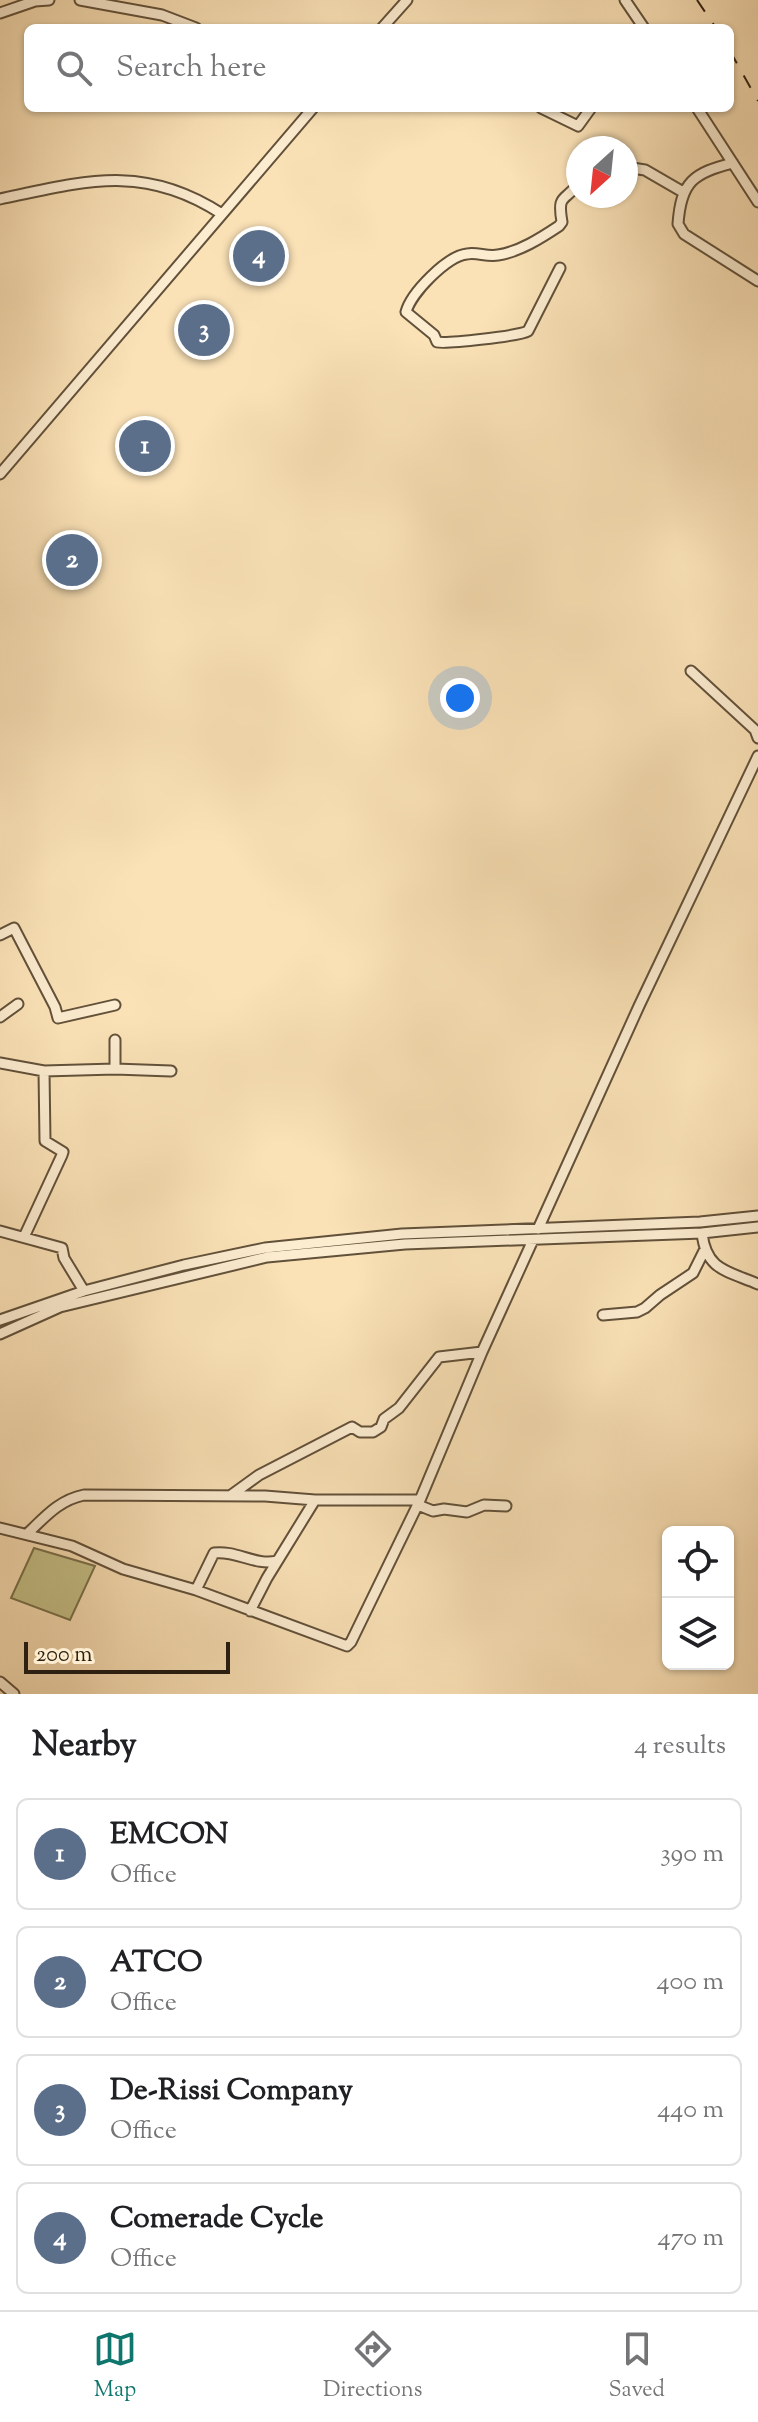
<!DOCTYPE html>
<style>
:root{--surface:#fff;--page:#f6f6f6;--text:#202124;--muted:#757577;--line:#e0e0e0;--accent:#0f766e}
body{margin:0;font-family:"Sorts Mill Goudy",serif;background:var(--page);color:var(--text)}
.controls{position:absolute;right:24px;bottom:24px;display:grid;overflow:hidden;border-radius:12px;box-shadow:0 2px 6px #0004}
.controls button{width:72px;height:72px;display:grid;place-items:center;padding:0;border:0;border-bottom:2px solid var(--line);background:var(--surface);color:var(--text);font:40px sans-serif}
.compass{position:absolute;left:566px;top:136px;width:72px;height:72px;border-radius:50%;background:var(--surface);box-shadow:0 2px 6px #0004;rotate:207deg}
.scale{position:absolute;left:24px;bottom:20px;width:206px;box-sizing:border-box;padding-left:8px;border:4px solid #2f2111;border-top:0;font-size:22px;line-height:28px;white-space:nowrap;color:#2f2111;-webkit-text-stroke:6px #fcecd0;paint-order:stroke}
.you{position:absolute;left:460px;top:698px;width:28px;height:28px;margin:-20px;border:6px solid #fff;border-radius:50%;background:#1a73e8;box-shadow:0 0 0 12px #1a73e833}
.badge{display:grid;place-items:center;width:52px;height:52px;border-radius:50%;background:var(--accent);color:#fff;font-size:26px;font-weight:700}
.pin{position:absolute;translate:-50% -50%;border:4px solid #fff;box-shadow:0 2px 8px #0006}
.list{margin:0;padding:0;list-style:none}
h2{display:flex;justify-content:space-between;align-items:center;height:104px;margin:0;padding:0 32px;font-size:34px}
h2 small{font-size:26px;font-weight:400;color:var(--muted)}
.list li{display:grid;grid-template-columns:52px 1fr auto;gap:24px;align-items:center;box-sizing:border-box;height:112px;margin:0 16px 16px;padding:0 16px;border:2px solid var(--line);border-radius:12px}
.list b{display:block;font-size:30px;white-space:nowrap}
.list p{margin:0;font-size:26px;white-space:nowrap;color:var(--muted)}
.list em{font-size:26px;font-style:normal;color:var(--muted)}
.icon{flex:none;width:44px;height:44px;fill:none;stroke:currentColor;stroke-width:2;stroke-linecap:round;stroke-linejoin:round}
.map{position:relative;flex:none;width:758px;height:1694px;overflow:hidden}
.search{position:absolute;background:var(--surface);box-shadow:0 2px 6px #0004;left:24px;right:24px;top:24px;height:88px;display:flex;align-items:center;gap:20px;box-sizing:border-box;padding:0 28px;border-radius:12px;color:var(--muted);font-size:30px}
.sheet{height:616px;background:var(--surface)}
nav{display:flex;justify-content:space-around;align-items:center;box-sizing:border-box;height:112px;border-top:2px solid var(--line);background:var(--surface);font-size:22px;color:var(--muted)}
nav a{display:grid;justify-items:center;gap:4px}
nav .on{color:var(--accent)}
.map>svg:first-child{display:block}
.green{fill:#c6c188;stroke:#7a714c;stroke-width:2}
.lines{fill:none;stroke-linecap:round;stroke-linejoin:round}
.minor-casing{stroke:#62513a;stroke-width:13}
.minor{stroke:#fcecd0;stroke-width:9}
.rail{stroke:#2f2111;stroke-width:2;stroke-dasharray:14 14;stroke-linecap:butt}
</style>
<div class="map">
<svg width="758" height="1694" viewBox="0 0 758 1694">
<rect width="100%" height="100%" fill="#fae1b6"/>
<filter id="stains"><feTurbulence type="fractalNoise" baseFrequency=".0025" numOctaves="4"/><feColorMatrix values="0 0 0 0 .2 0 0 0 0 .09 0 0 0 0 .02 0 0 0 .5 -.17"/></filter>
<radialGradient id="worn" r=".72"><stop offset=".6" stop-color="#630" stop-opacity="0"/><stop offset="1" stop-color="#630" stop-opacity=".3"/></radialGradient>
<path class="green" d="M34,1548L95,1566L70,1620L11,1598Z"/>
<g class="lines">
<defs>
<path id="minor" d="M80,0L162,15L196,28
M625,0L644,28
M0,13L35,1L49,0
M382,28L407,0
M541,108L578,126L591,108
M697,108L758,202
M733,163C693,173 681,182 678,224L684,234L758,281
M626,167L645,170L683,192
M0,199C85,181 144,163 222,214
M560,268L528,331C519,336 447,344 437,342L434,335L406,312C411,293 447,256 467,254C477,252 487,257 498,255C519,252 541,238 559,226L562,222C557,193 565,202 578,184
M0,474L313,108
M691,671L755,730L758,738
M0,935L14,928L55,1007L58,1018L115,1005
M0,1017L18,1004
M115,1040V1069
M0,1063L44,1071L115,1069L171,1071
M538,1229L639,1006L758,756
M0,1231L62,1248L64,1258L84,1291
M702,1233C706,1270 727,1271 758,1284
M24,1237L62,1155L63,1152L45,1141L44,1071
M603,1315L637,1312L645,1308L660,1295L693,1273L704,1251
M0,1320L84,1291L184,1265L265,1248L402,1234L700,1222L758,1216
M0,1334L60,1307L267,1257L405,1244L702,1233L758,1227
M230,1496L259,1475L352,1427L360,1432H373L381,1427L384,1419L399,1408L439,1357L482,1352
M418,1505L433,1511L444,1509L467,1512L484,1505L506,1506
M0,1528L72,1546L123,1569L196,1590L347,1646L351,1642L420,1500L482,1352L533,1240
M27,1534C45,1517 59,1500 84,1495L265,1496L315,1500H420
M196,1590L214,1553C236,1550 255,1566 277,1561
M250,1611L267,1578L315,1500
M0,1682L14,1694"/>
</defs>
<use href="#minor" class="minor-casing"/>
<use href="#minor" class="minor"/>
<path class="rail" d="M697,0L716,28
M730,51L758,101"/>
</g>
<rect width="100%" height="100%" filter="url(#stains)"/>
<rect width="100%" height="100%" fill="url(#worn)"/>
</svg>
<div class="controls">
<button><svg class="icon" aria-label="locate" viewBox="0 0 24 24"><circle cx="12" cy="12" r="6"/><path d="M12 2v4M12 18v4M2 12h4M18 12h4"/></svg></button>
<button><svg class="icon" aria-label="layers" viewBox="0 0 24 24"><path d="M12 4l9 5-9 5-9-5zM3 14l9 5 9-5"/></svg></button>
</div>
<svg class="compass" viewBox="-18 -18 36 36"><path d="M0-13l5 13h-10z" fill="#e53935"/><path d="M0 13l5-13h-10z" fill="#757577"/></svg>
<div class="scale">200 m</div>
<div class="you"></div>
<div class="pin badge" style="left:145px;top:446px;background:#5c6f8a">1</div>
<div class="pin badge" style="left:72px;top:560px;background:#5c6f8a">2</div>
<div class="pin badge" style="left:204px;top:330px;background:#5c6f8a">3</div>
<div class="pin badge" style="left:259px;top:256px;background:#5c6f8a">4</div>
<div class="search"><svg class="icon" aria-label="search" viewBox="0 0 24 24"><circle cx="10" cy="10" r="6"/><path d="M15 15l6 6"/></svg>Search here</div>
</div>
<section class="sheet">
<h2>Nearby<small>4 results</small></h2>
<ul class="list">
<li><span class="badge" style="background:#5c6f8a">1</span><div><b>EMCON</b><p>Office</p></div><em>390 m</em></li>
<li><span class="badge" style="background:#5c6f8a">2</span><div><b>ATCO</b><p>Office</p></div><em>400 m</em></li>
<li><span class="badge" style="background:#5c6f8a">3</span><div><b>De-Rissi Company</b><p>Office</p></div><em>440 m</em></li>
<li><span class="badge" style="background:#5c6f8a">4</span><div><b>Comerade Cycle</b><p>Office</p></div><em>470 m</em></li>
</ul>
</section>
<nav>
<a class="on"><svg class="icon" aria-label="map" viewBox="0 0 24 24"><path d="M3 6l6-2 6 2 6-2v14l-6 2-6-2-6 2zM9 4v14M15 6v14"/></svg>Map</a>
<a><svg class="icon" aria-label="directions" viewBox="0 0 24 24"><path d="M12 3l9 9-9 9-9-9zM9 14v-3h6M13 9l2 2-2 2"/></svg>Directions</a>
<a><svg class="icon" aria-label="saved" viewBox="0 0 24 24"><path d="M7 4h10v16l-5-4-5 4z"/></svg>Saved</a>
</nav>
